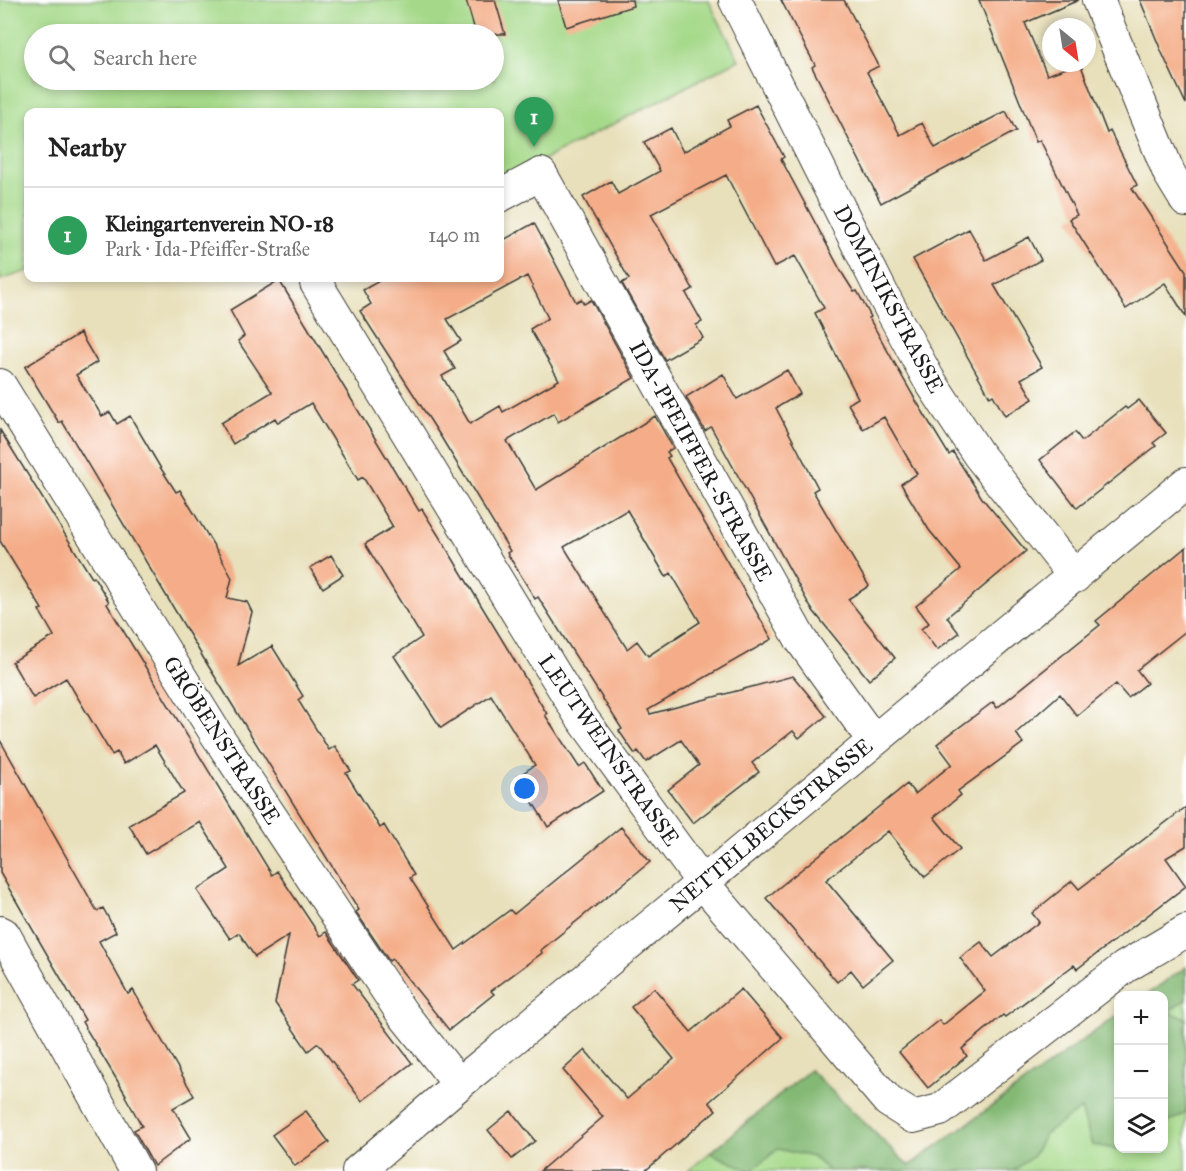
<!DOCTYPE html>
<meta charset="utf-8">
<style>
:root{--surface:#fff;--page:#f2f2f2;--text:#222;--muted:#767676;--line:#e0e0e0;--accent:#b5179e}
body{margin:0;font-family:"IM FELL Great Primer",serif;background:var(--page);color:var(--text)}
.controls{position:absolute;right:18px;bottom:18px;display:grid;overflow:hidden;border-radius:12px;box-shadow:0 3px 9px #0003}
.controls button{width:54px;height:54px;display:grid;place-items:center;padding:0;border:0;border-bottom:2px solid var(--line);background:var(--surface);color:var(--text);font:30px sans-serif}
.compass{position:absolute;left:1042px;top:18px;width:54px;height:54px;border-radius:50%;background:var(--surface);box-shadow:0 3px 9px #0003;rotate:150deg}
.you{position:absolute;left:525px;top:789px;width:21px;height:21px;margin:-15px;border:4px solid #fff;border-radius:50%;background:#1a73e8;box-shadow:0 0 0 9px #1a73e833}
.badge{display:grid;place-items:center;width:39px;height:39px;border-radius:50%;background:var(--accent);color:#fff;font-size:20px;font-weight:700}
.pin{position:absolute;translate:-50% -50px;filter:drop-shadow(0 2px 3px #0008)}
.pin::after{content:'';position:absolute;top:32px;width:21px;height:18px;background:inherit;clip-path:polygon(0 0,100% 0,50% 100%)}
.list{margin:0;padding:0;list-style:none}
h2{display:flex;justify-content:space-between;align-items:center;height:78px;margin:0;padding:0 24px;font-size:26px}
h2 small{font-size:20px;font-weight:400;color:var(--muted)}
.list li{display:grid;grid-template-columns:39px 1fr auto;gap:18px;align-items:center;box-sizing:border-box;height:96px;padding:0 24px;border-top:2px solid var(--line)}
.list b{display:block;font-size:22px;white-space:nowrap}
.list p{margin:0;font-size:20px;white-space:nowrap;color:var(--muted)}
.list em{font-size:20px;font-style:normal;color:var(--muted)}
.icon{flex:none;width:33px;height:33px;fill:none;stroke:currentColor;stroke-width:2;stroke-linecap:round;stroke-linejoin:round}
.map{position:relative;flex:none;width:1186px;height:1171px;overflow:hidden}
.search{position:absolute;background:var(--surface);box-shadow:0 3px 9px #0003;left:24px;top:24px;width:480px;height:66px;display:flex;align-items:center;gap:15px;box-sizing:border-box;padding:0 21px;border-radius:33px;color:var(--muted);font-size:22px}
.panel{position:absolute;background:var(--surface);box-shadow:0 3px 9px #0003;left:24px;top:108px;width:480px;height:174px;border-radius:12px}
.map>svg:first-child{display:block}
.green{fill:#a5d989;stroke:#607a52;stroke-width:1.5;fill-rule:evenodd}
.forest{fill:#84b975;stroke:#506a48;stroke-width:1.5}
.building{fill:#f4ad88;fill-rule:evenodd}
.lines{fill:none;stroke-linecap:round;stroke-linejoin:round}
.street-casing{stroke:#3b3934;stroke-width:34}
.street{stroke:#fff;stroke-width:32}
.labels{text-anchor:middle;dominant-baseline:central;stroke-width:4.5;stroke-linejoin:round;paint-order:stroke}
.street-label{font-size:22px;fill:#1c1c1c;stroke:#fff}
</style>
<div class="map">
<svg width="1186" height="1171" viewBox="0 0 1186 1171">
<rect width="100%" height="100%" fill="#fff"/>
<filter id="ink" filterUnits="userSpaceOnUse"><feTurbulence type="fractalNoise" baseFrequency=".0167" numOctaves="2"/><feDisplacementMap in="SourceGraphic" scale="12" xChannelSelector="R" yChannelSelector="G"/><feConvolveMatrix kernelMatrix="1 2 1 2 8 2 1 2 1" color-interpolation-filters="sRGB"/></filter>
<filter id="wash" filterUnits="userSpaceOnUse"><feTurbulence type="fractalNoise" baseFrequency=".008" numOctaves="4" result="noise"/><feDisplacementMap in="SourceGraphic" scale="24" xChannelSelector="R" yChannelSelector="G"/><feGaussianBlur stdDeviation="1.35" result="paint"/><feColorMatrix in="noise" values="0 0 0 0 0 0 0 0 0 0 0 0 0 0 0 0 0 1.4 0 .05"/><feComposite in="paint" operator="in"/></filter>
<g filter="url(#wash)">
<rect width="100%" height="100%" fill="#e8e0bb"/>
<path class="green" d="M0,0H708L739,60L500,182V112H28V271L0,280ZM34,34H494V80H34Z
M1186,967V1171H688L810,1070L909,1166L1118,1015V1148H1164V996L1146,995Z"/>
<path class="forest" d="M1186,967V999L1168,1012L1186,1018V1113L1164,1125V996L1146,995Z
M1118,1015V1148L1124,1149L1122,1150L1092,1145L1081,1109L1045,1134L1033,1156L1013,1171H829L813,1157L778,1149L751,1171L710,1153L810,1070L909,1166Z"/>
<g id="blocks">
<path class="building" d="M466,0H495L505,34H476Z
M558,0H632L633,6L566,27Z
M781,0H844L879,66L867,72L900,135L922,123L935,148L1006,111L1016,131L881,203L812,67L815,65Z
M979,0H1079L1025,23L1047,75L1080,63L1107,133L1110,131L1137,185L1132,188L1186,271V317L1165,283L1126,309L1069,219L1077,215L1040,140L1036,142Z
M1140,0H1186V104L1162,53Z
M756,105L784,157L781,159L842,273L854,292L857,291L871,317L869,318L915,399L949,455L953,452L982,498L1026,551L947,617L959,633L937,650L921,629L929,623L916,606L961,569L929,530L901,484L917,474L884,417L863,429L848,404L858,398L815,313L824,308L795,256L774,267L726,175L651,214L693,289L686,293L702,322L696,325L703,338L665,360L622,283L629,279L583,197L611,181L618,194L660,171L644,142L671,128L683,152L730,126L727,120Z
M534,223L576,302L581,299L584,304L591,300L634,378L558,422L554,413L507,441L536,490L655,416L673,448L667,452L670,456L667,458L772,639L648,710L650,714L793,676L826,716L799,738L793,731L752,763L759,772L693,823L668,790L699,765L681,740L646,762L638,751L635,754L619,731L622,729L538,597L535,599L528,587L507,553L510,551L441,437L360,311L371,304L363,290L384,278H500V242ZM527,276L548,318L530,329L559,380L503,412L500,406L470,424L442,376L455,369L444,351L461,341L447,319ZM627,510L666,577L671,573L700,622L648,656L637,641L627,649L564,547Z
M969,229L986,260L1029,237L1041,260L994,285L1042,367L1021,379L1033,399L1005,416L993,395L990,397L913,259Z
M279,280L419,511L422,509L450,554L547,714L545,715L579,767L585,763L603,791L548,827L517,777L535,765L491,695L441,728L394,656L422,637L365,544L393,527L363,477L358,480L311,403L278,423L275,418L233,444L221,423L272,392L238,341L244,336L230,310Z
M80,333L97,362L76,375L102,416L110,412L117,424L130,416L160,467L176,492L180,490L219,554L232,578L227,598L247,602L252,612L238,666L272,646L303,696L298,700L329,750L335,746L351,771L346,773L380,828L384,825L414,875L410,878L456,950L510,910L514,914L621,827L650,862L541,950L542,953L491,991L494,994L449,1030L392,959L389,961L356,912L359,910L204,659L62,421L59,423L25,367Z
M787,370L800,394L776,408L818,488L813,491L869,586L848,599L895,658L869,680L811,608L711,427L705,431L686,397L723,374L737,399Z
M1139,400L1166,433L1153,443L1156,446L1077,508L1040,460L1075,432L1082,441L1125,407L1127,409Z
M0,430L92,578L94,577L109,602L107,604L272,875L277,871L320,936L326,932L358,980L352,984L412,1063L362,1101L318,1043L308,1051L275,1003L289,935L255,957L239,933L230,939L197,890L229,869L200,822L146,854L129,825L184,793L155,745L124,764L117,752L112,755L66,678L33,698L12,662L54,636L39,610L42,609L0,541Z
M1186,547V631L1137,670L1147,683L1128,698L1116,684L1077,716L1060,694L1016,733L1023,743L958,791L961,795L934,817L960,849L925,877L888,831L826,880L893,960L863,985L851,970L837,982L766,898L907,784L915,794L952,764L937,744L993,702L997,708L1100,625L1096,621Z
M331,555L343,575L323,588L310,568Z
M0,740L97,911L103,908L116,932L99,941L128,994L133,990L194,1096L173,1108L191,1138L154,1166L134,1130L142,1126L125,1096L126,1095L82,1022L85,1020L0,873Z
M1186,807V846L1166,858L1186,886L1077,969L1074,965L1005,1017L1003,1015L962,1049L967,1056L928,1088L899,1052L939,1020L943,1025L985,991L960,958L981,942L993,957L1039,922L1032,913L1072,881L1079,889Z
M654,988L691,1032L741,989L783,1038L709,1102L716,1110L645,1171H540L603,1117L563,1070L585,1050L627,1099L674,1059L631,1007Z
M306,1111L329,1142L295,1166L272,1135Z
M511,1111L535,1141L512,1159L488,1130Z"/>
</g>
</g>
<g filter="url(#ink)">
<use href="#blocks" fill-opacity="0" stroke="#3b3934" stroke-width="1.5"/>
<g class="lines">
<defs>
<path id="street" d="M735,0L883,295L928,378L978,454L1075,577
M1098,0L1169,173L1186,201
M500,196L541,174L801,640L873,740
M316,283L579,714L702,882L888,1101L913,1117L940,1110L1125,967L1186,931
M0,385L216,734L402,1013L459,1084
M0,932L4,934L136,1171
M358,1171L459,1084L1186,483"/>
</defs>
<use href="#street" class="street-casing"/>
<use href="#street" class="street"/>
</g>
</g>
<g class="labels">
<g class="street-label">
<text transform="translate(889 299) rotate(62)">DOMINIKSTRASSE</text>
<text transform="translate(701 461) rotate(61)">IDA-PFEIFFER-STRASSE</text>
<text transform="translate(222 740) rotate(57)">GRÖBENSTRASSE</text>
<text transform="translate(609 750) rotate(55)">LEUTWEINSTRASSE</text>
<text transform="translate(771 825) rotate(-40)">NETTELBECKSTRASSE</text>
</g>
</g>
</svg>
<div class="controls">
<button>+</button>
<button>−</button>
<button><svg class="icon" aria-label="layers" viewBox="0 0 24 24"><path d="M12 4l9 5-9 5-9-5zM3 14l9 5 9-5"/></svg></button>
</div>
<svg class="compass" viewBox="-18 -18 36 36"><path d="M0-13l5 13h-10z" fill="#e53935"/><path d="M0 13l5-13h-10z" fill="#767676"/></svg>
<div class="you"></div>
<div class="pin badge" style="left:534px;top:147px;background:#2e9e5b">1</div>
<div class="search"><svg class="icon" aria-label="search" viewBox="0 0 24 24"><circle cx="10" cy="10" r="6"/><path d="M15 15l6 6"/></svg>Search here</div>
<section class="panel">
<h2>Nearby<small></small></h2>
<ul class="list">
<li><span class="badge" style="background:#2e9e5b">1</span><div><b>Kleingartenverein NO-18</b><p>Park · Ida-Pfeiffer-Straße</p></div><em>140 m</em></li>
</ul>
</section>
</div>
